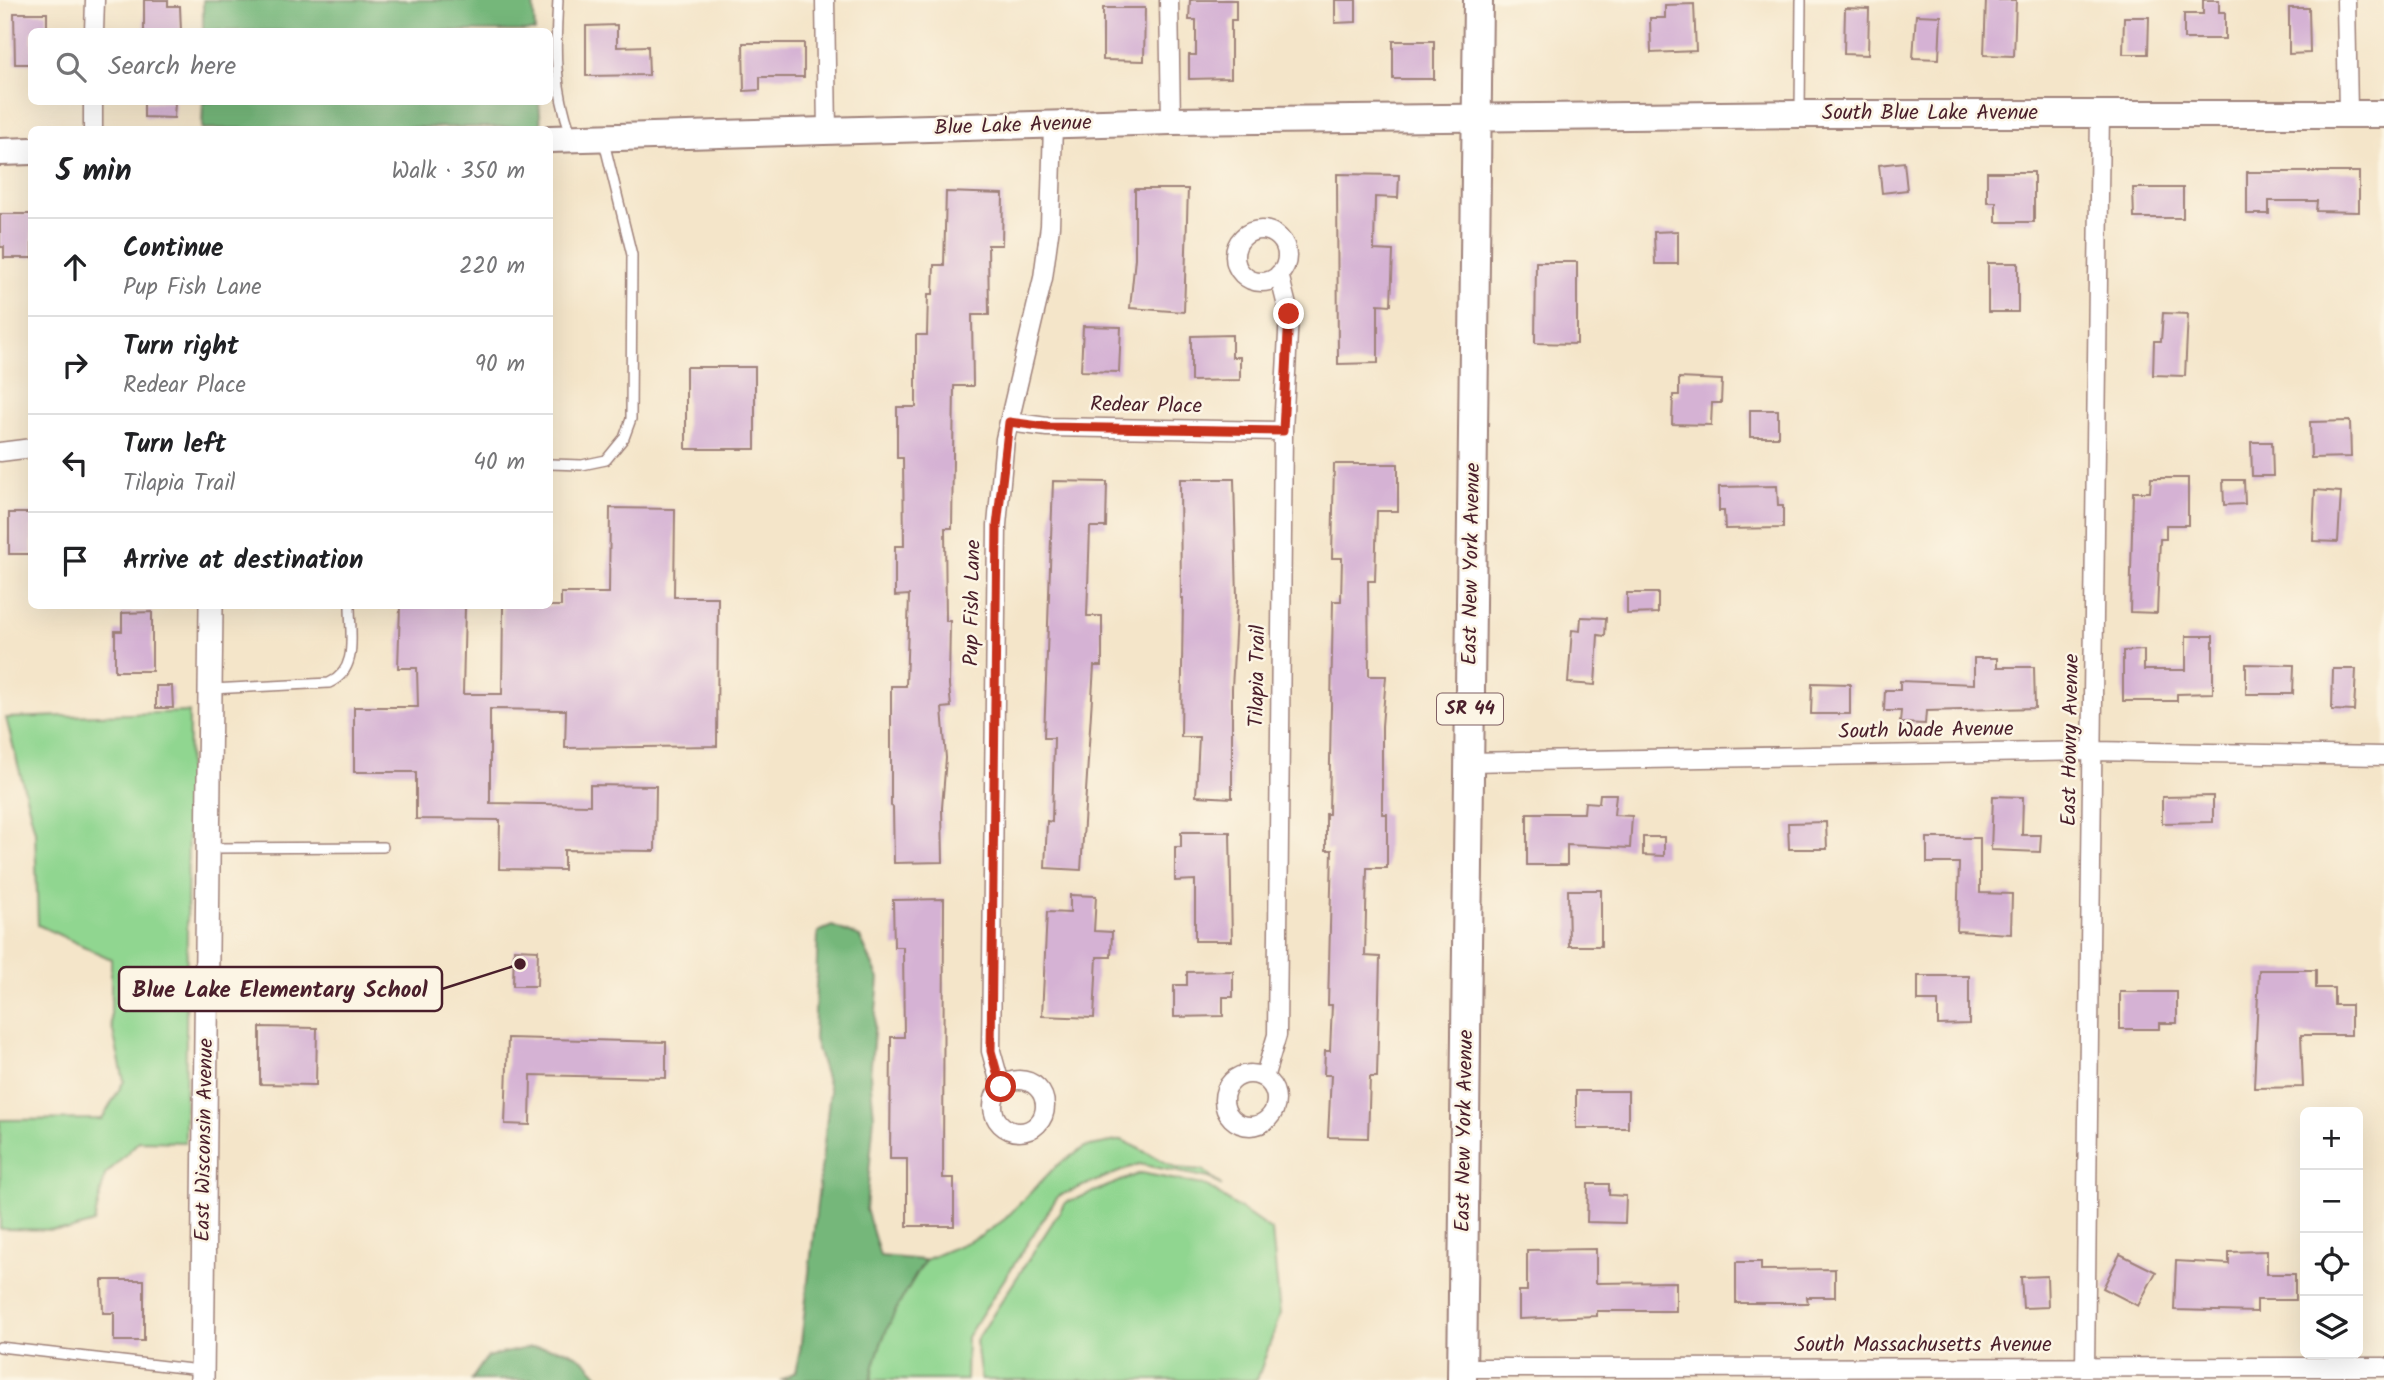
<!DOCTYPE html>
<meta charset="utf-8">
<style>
:root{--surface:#fff;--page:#f2f2f2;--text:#202124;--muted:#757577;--line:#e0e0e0}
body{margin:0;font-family:Kalam,sans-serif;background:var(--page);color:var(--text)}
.controls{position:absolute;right:21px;bottom:21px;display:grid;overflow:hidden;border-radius:10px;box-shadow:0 7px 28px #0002}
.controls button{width:63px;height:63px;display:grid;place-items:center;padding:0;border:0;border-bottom:2px solid var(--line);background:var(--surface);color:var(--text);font:35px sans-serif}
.stop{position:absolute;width:21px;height:21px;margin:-16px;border:5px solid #c8321e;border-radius:50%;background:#fff}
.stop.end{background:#c8321e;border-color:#fff;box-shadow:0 2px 7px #0008}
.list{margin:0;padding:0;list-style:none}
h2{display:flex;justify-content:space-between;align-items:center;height:91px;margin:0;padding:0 28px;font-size:30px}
h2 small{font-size:23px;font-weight:400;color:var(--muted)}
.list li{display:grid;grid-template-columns:46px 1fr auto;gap:21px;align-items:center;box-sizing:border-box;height:98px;padding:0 28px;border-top:2px solid var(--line)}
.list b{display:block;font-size:26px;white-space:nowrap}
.list p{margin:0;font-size:23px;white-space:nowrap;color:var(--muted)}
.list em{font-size:23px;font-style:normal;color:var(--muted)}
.icon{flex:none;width:38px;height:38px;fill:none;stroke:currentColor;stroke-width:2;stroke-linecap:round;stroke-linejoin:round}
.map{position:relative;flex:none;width:2384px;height:1380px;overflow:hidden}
.search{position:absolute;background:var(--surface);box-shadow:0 7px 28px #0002;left:28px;top:28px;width:525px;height:77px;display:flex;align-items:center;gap:18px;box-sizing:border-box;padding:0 24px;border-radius:10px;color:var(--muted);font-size:26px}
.panel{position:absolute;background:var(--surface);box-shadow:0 7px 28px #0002;left:28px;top:126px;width:525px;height:483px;border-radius:10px}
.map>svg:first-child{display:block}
.green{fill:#90d690;stroke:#6d7a5e;stroke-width:2}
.forest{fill:#74b77a;stroke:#5f6b52;stroke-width:2}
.building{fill:#d5b2d4}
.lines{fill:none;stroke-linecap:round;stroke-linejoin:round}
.service-casing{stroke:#9f827a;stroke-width:12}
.minor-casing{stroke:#9f827a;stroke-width:21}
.tertiary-casing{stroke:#9f827a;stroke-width:26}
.secondary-casing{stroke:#9f827a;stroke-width:30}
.primary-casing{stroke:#9f827a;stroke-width:32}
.service{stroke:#fff;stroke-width:9}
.minor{stroke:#fff;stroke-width:18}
.tertiary{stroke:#fff;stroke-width:23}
.secondary{stroke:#fff;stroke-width:26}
.primary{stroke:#fff;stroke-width:28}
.route{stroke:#c8321e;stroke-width:9}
.labels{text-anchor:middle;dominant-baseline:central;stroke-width:5;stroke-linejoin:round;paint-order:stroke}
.shield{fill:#fcf5e5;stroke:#7f5f63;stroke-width:2}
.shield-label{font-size:19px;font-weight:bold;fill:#4a1f2b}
.street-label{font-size:21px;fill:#4a1f2b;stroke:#fcf5e5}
.leader{fill:none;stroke:#4a1f2b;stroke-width:2.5}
.callout-dot{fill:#4a1f2b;stroke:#fcf5e5;stroke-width:2.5}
.callout{fill:#fcf5e5;stroke:#4a1f2b;stroke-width:2.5}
.callout-label{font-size:23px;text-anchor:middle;font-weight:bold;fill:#4a1f2b}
</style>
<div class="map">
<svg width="2384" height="1380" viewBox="0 0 2384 1380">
<rect width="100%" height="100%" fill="#fcf5e5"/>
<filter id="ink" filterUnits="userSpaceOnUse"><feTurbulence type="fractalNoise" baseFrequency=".0143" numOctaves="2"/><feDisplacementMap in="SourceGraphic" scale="14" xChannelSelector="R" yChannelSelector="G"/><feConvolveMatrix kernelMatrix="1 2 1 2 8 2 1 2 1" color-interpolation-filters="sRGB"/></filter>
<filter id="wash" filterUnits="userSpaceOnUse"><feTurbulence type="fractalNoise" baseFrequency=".00686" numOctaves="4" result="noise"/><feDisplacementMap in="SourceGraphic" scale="28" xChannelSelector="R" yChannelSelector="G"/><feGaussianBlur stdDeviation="1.57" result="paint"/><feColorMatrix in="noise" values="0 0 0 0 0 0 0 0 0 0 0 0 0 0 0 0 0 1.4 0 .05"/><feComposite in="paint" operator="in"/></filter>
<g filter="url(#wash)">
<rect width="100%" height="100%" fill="#f4e5c9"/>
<path class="green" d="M189,712L185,1142L139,1141L105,1175L94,1223L69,1230L0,1229V1120L102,1119L124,1081L111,1022V959L38,925L35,831L6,718Z
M1122,1140L1176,1168L1203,1170L1222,1186L1209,1178L1139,1164L1058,1196L967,1337L966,1380H871L875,1359L893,1313L925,1260L981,1236L1005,1219L1056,1166L1085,1147Z
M1141,1173L1207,1186L1272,1231L1280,1315L1257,1380H981L976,1341L1065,1203Z"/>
<path class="forest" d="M203,0H533L535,31H203Z
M203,102H539L541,127L202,129Z
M832,926L860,937L879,979L870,1075L874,1116L866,1209L880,1256L925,1260C902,1298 879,1335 871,1380H782L795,1372L800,1351L830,1091L814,1039L818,932Z
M531,1347C565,1347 581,1351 602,1380H471L487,1357Z"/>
<g id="blocks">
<path class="building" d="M144,0H168V6H180L181,32H144Z
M1190,0H1236V20H1231V78L1189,79V55H1196V20H1189Z
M1335,0H1356V22L1335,23Z
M1986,0H2016L2014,56L1984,55Z
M2203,0H2219V12H2225V39H2184V14H2203Z
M1694,4L1696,51L1651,53L1650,18H1665V5Z
M1103,8H1145L1144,61L1103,60Z
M1845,8L1869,9L1868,55L1844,54Z
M2289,8H2309L2310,53L2289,54Z
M14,13H47V32H32V64H15Z
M1916,15L1941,16L1939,59L1913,58Z
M2124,17H2149L2148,54H2123Z
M617,25V47L648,46L649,75L586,76V26Z
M1393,41H1434V79H1393Z
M743,43H804V77H760V90L744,91Z
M144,102H175L174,118L144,117Z
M1904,162L1907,190L1882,193L1879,165Z
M1987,172H2034V222H1996V202H1987Z
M2247,172H2359V212L2316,211L2317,201H2269V214H2247Z
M1337,174L1399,175L1398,198L1375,197L1374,250L1393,251L1391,305L1378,304V363L1338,364Z
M2133,188H2183V218H2134Z
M1135,189H1188L1184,312L1130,308L1135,258Z
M946,192L1003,194L1002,245H988L989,315H972L973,386H954L952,528H945L946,621H950L949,685L951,707L942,708L946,758L942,808L943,862L894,863L893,807L891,806V686H906L909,595L895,596V546H904L903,458H897V407H916V335H927L928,294H933L934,265H944Z
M0,214H32V258H4V247H0Z
M1678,231V264H1655L1654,232Z
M1536,262H1577V344L1535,343Z
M1988,263H2018V312H1988Z
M2163,313L2188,314L2185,376L2153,375L2154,341H2161Z
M1083,326L1121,327L1119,372L1081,371Z
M1232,335V357H1240V380L1191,381V336Z
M686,367H755V449H686Z
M1679,378L1722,380L1721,403H1712L1711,425L1672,424L1673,395H1679Z
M1750,410H1778V437H1750Z
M2350,421L2351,457L2311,458L2310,422Z
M2251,442H2272L2273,476H2252Z
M1334,464H1398V511H1377L1375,581H1368L1369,676H1386L1382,726V814H1387V868H1367L1365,956L1380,957L1377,1077H1370L1368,1138L1328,1137L1331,1075H1324L1325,1051H1330L1332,1005H1328L1332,850H1326V814H1329L1333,601H1341L1342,558H1332Z
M2151,478H2188V525H2166V539H2160L2157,613L2130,612L2133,492H2150Z
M1180,479H1234L1237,599L1232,688V798L1196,796L1199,737H1181L1183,598H1181Z
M2223,480H2244L2245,504L2224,505Z
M1053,481L1107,482L1106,527H1090L1087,616H1102V666H1094L1081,870L1045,868L1047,821L1052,822L1054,738H1044Z
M1777,486L1778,506H1783V528L1725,529L1724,511H1719V487Z
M2315,490L2341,492L2338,542L2313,541Z
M610,508L675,509L674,597H718L717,746L565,748L566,710L490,709V803L590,805V785L656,786L655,851L564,850V870L499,869L500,820L416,819V772H354V707H418L417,668H398L400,606H465L463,694H502L503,606H561V593H609Z
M9,513H32V554H9Z
M1627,593H1658V613L1627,614Z
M152,612V671H115V631H122V613Z
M1581,617L1606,618L1605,636L1598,635L1595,685L1568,683L1572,630L1580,631Z
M2186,636H2213V693L2177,694V701H2123V651L2144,650V670H2186Z
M1974,658H1997V667H2034L2035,708L1926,711L1925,724L1900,723L1901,711H1884L1885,690H1900V681L1974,684Z
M2246,664L2294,665L2293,694H2246Z
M2333,669H2356L2354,711L2332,710Z
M1812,683L1850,684V714H1811Z
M156,686H172L173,708H156Z
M1600,794H1616L1614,815L1632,816L1630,848L1567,845V865H1527V813H1584L1585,802L1599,803Z
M1993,796L2023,797L2022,835H2041L2040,852L1991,850Z
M2213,796V822L2162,823V797Z
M1826,822L1827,849H1789L1788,823Z
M1181,832H1230L1232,941H1195V880L1175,881V847H1181Z
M1643,837H1664V856L1643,855Z
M1927,838H1980V893L2012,894L2011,934L1957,931L1959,863H1927Z
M1568,890H1601V946H1569Z
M1070,895L1096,896L1094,931L1112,932L1111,957H1097L1094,1018L1042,1016L1047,912L1070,913Z
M944,899L943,1178H954V1226H907V1159H890L891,1037H904L903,947H894L893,900Z
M514,949L538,950L537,986H513Z
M2259,970H2316V988H2334V1005H2351V1035H2301L2303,1087L2254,1088Z
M1233,971V997H1223V1016L1174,1017V985H1187V972Z
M1918,976H1969V1024L1938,1025V1001H1918Z
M2120,992H2177V1023H2159V1029H2120Z
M260,1027L317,1028L316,1085L260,1084Z
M508,1038L666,1042V1078L531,1075L530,1125L505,1124Z
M1576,1091H1628V1128H1576Z
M1588,1184H1609V1195L1626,1196L1625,1223L1587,1222Z
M1596,1249V1283L1676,1282V1311H1597V1316L1519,1319V1291H1527V1250Z
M2267,1251V1274H2295V1300H2257V1312L2174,1310L2176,1261L2229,1264V1252Z
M2120,1254L2156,1272L2138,1306L2103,1288Z
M1736,1262H1761V1270L1835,1269V1297H1807L1808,1303H1736Z
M2047,1276L2048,1307L2023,1308L2021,1277Z
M102,1280H144V1341H114V1313H103Z"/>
</g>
</g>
<g filter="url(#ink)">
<use href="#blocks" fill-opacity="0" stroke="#9f827a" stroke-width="2"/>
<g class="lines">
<defs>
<path id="service" d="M558,0C555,50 554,86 571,134
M1800,112L1801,0
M550,464L582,465L606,460L624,438L631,419L632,255L604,142
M212,689L329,683C359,670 350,634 350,606
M210,848L383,847
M0,1347L200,1370"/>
<path id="minor" d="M825,0L827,132
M1169,0L1171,121
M2346,0L2348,113
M94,32L95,0
M93,130V102
M1235 256a26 26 0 1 1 52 0a26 26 0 1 1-52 0Z
M1009,422L1047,427L1283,431
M0,452L32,448
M1469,762L2093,751L2384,756
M1224 1100a26 26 0 1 1 52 0a26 26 0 1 1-52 0Z
M1264,1078L1277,1035L1283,431L1289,314L1279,274
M993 1106a26 26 0 1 1 52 0a26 26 0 1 1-52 0Z
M1001,1087L991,1051L997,525L1005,439L1043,278L1050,226L1053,125
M2085,1367L2100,112
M1462,1368L2384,1367"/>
<path id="tertiary" d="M202,1380L211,606"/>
<path id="secondary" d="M550,139L1171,121L1800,114H2384
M0,152L32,151"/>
<path id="primary" d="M1462,1380L1478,0"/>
</defs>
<use href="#service" class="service-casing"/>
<use href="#minor" class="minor-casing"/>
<use href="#tertiary" class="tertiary-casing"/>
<use href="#secondary" class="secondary-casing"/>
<use href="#primary" class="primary-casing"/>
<use href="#service" class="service"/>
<use href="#minor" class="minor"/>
<use href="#tertiary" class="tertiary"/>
<use href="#secondary" class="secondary"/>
<use href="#primary" class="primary"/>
</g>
</g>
<g class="lines" filter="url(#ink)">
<path class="route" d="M1001,1087L991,1051L997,526L1009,422L1047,427L1283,431L1289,314"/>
</g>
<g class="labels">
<rect class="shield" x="1437" y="693.5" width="66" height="31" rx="5"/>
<g class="shield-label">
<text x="1470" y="709">SR 44</text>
</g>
<g class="street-label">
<text x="1930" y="113">South Blue Lake Avenue</text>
<text transform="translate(1013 126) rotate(-2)">Blue Lake Avenue</text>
<text transform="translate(1146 406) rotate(1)">Redear Place</text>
<text transform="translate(1472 564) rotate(-89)">East New York Avenue</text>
<text transform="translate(973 603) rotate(-89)">Pup Fish Lane</text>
<text transform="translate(1258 676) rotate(-89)">Tilapia Trail</text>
<text transform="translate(1926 731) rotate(-1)">South Wade Avenue</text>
<text transform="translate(2071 740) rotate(-89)">East Howry Avenue</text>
<text transform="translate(1465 1131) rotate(-89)">East New York Avenue</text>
<text transform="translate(205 1140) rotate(-89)">East Wisconsin Avenue</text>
<text x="1923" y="1345">South Massachusetts Avenue</text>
</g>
</g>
<path class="leader" d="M520 964L442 989"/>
<circle class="callout-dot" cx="520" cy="964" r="7"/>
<rect class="callout" x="119" y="967" width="323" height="44" rx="7"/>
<g class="callout-label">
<text x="280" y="997">Blue Lake Elementary School</text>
</g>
</svg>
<div class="controls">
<button>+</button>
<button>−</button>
<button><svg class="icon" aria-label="locate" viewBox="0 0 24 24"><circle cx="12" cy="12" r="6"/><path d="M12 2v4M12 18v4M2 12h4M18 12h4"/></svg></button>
<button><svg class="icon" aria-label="layers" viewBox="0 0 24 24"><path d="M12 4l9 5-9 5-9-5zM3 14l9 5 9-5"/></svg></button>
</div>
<div class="stop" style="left:1001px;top:1087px"></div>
<div class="stop end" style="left:1289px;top:314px"></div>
<div class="search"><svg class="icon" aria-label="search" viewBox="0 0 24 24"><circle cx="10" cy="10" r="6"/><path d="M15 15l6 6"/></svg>Search here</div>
<section class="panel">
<h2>5 min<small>Walk · 350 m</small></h2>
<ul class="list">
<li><svg class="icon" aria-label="ahead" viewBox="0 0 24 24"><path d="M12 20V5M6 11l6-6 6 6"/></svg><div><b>Continue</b><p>Pup Fish Lane</p></div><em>220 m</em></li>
<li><svg class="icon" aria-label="right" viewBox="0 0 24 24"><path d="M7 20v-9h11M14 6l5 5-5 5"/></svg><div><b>Turn right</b><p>Redear Place</p></div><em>90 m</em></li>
<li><svg class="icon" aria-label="left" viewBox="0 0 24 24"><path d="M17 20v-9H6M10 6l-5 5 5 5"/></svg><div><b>Turn left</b><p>Tilapia Trail</p></div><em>40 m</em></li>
<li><svg class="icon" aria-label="arrive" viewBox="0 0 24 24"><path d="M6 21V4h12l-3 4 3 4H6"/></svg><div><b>Arrive at destination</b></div></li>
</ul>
</section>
</div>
